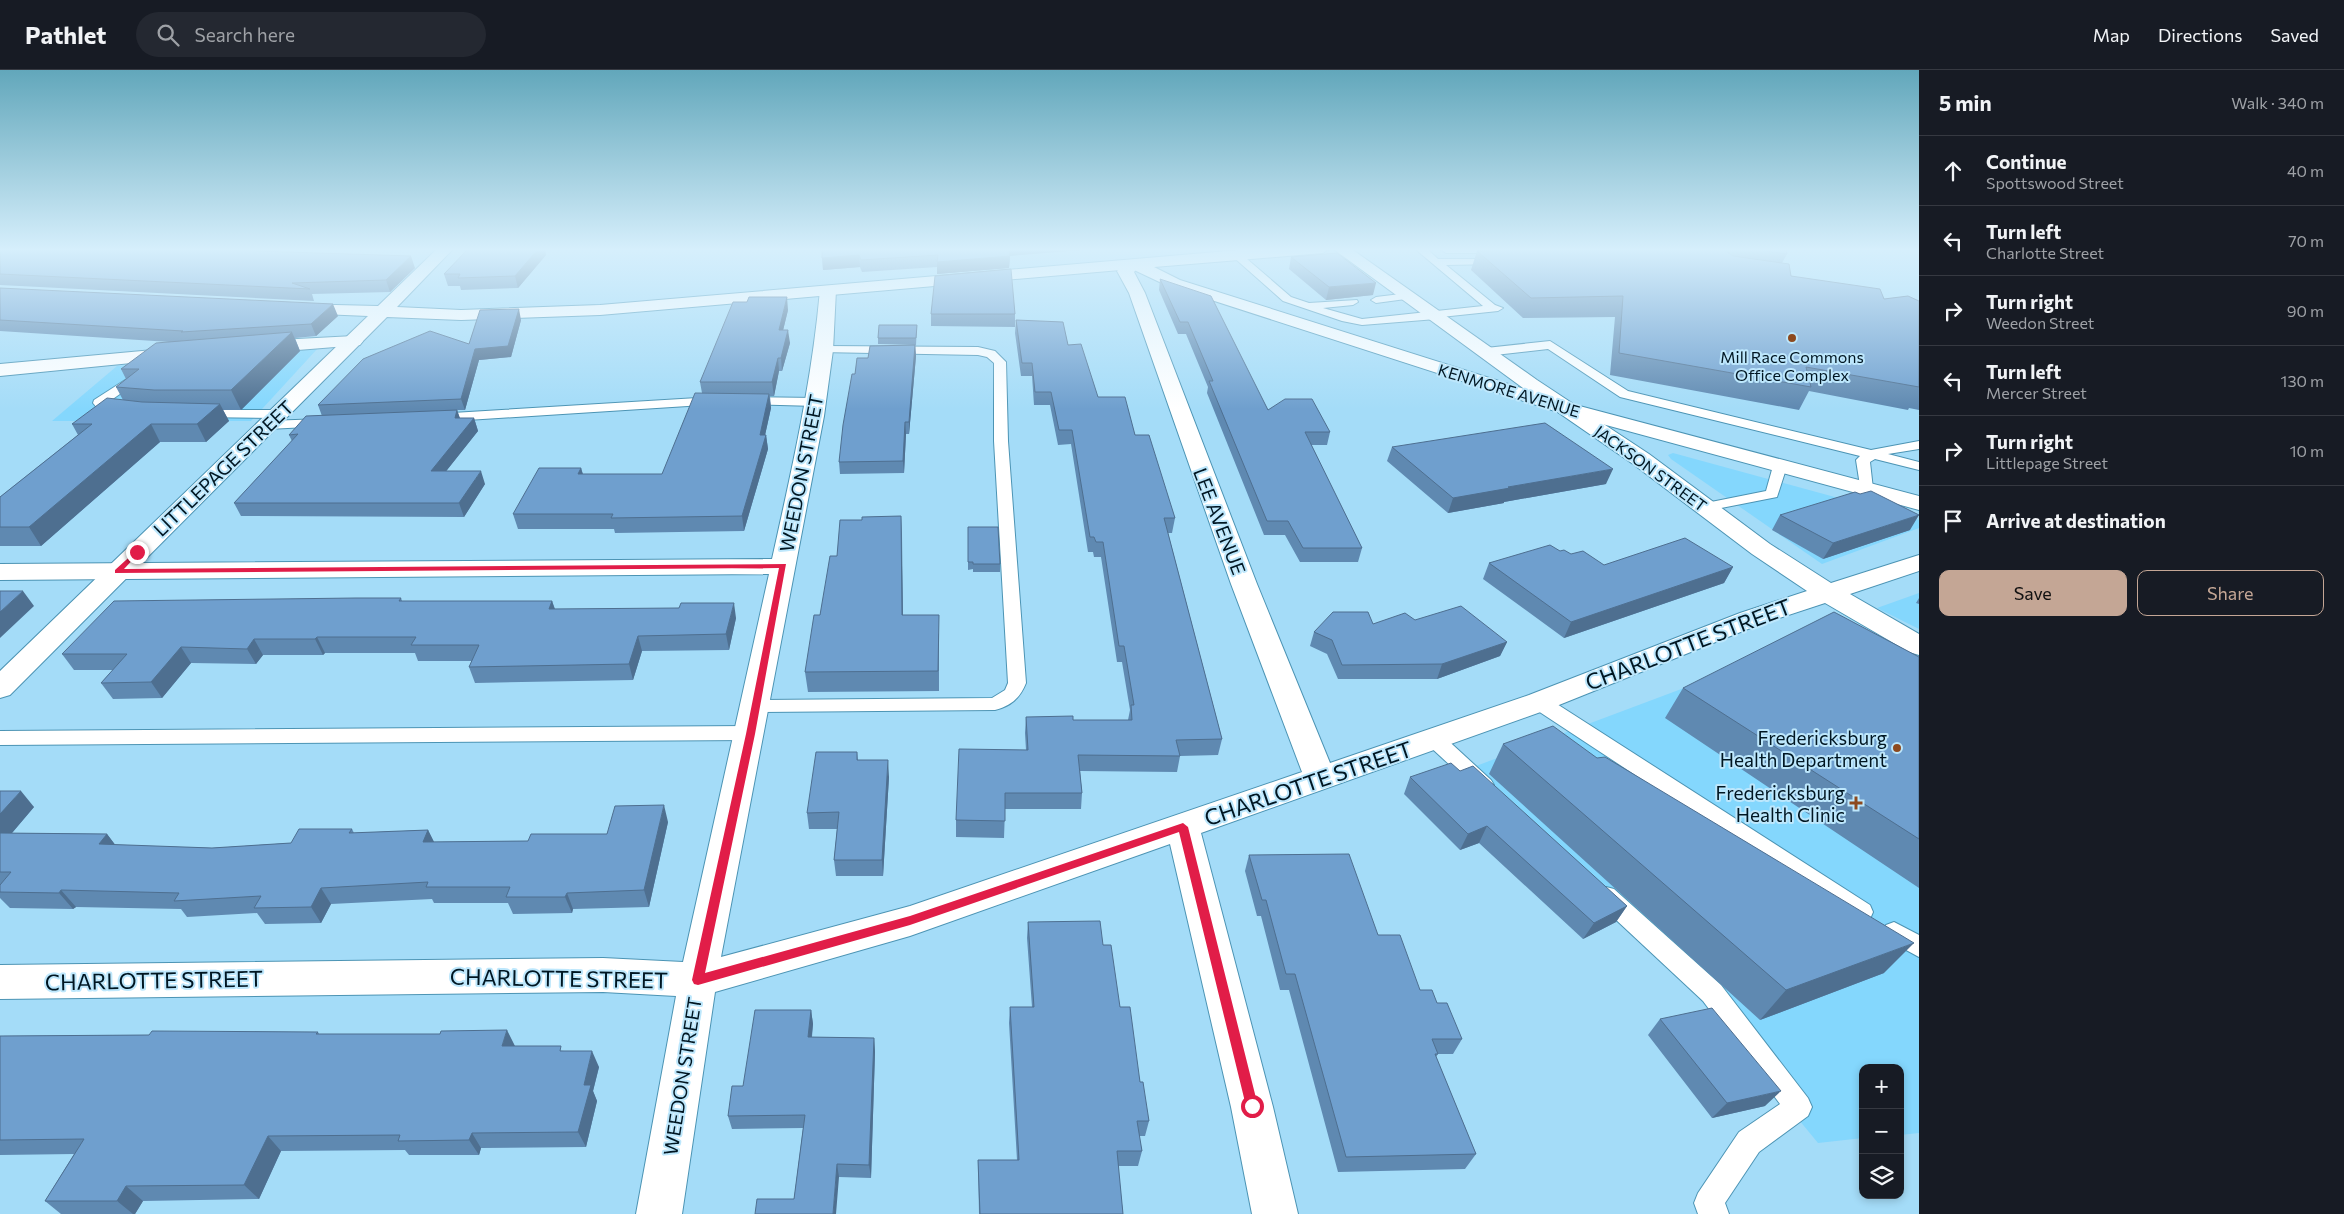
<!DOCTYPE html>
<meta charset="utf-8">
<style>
:root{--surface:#171b24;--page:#242831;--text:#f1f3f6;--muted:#9ea1a6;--line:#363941;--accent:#c4a695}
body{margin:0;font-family:Commissioner,sans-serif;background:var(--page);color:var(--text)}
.controls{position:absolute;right:15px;bottom:15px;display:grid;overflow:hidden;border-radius:10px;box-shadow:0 2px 8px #0003}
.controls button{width:45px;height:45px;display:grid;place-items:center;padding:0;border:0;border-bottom:1px solid var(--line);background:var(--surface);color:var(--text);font:25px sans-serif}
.stop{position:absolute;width:15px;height:15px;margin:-11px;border:4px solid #e11d48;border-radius:50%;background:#fff}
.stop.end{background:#e11d48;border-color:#fff;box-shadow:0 1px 5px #0008}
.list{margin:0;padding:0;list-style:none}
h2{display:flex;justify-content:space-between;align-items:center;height:65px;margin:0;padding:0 20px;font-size:21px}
h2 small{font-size:16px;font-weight:400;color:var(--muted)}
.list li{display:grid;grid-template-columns:32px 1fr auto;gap:15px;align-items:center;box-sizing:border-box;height:70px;padding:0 20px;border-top:1px solid var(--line)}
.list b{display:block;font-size:19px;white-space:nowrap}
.list p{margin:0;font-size:16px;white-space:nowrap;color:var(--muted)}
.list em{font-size:16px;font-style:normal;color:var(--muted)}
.actions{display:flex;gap:10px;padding:15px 20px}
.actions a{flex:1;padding:11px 0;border:1px solid var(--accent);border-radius:10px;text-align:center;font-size:18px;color:var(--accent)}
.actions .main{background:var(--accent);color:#111}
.icon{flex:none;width:28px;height:28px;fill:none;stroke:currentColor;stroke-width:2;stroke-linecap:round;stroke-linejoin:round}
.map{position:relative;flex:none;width:1919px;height:1144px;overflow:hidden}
header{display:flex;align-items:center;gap:30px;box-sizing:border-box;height:70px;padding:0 25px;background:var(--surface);border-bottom:1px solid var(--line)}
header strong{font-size:24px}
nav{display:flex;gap:28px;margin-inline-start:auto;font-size:18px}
.search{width:350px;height:45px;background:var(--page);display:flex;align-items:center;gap:12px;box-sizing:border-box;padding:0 18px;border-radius:28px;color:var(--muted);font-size:19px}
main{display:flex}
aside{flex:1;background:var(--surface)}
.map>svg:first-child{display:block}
.built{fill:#84d7fd}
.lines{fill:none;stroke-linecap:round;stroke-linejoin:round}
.lane-casing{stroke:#4c94b4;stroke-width:2}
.street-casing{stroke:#4c94b4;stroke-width:2}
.secondary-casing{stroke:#4c94b4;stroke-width:2}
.lane{fill:#fff;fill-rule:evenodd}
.street{fill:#fff;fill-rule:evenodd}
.secondary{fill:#fff;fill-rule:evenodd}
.wall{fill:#5f89b1}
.shaded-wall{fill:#4e6f90}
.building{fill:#6f9fce;stroke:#4e6f90}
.route{fill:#e11d48}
.poi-dot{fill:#8d491e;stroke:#bde7fc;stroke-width:2}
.labels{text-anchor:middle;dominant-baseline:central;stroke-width:4;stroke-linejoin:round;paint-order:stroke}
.far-poi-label{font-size:16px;fill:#001622;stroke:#bde7fc}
.far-street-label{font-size:16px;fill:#001622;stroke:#bde7fc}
.street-label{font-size:19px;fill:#001622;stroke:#bde7fc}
.poi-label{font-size:19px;fill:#001622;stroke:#bde7fc;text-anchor:end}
.near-street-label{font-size:22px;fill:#001622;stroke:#bde7fc}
</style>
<header>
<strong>Pathlet</strong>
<div class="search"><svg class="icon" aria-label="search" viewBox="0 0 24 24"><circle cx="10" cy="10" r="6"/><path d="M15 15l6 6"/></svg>Search here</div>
<nav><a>Map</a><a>Directions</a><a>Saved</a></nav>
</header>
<main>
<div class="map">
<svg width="1919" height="1144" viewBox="0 0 1919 1144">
<rect width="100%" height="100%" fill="#a4dcf8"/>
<path class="built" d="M319,277L251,351H52L117,296Z
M1673,383L1919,450V458L1822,494L1671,389L1668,385Z
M1919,523V559L1877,538Z
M1839,560L1919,603V1063L1900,1065V998H1863V1068L1818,1073L1702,932L1639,864L1452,705Z"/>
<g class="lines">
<defs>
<path id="lane" d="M1414,178H1426L1438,189H1502L1503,191L1498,194L1446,195L1495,235L1503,238L1498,241L1441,247L1436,249L1362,255L1342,251L1283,231L1231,185L1240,183L1291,227L1309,233L1357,230L1358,232L1353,235L1323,238L1362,249L1483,236Z
M1409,223L1413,224V228L1376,233L1371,230L1376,227Z
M1550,271L1628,321L1871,380L1919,371V379L1888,384L1919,392V400L1875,389L1870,392L1873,419L1866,423L1861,422L1856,390L1860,386L1620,327L1548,279L1486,286L1480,282L1486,278Z
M824,276L978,277L995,281L1006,292L1008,371L1026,613C1020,628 1011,636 995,640L756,642L749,641L747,636L749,631L756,630L992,628L1005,620L1008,613L994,371V293L987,287L978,285L820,282L818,280Z
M136,303L142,307L140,310L107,333L125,342L124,345C112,348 100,342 93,333L94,330Z
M714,327L719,328L720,331L719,334L436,352L429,348L436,344Z
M748,327L816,328L822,332L816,336L743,334L742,331L743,328Z
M203,340H279L286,344L279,348L198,347L196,344Z
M322,349L327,350L329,353L327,356L268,359L261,355L268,351Z
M1780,392L1787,396L1777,427L1706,441L1699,437L1706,433L1766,421L1773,396Z
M1539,626L1546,627L1870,835L1873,842L1870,849L1862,852L1854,849L1532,637L1530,632L1532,627Z
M751,656L758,658L761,663L758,668L751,670L0,675V661Z
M1434,662L1441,664L1491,710L1494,715L1491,720L1484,723L1477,720L1427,674L1424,669L1427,664Z
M1606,817L1614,819L1721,915L1808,1028L1812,1037L1808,1046L1759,1082L1725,1133L1729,1144H1698L1694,1133L1698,1123L1739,1062L1780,1034L1703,931L1598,833L1595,826L1598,819Z
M1894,852L1919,865V887L1886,869L1882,862L1886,855Z"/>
<path id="street" d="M1332,178H1350L1537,310L1649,384L1770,474L1831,513L1919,485V501L1850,524L1919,564V585L1909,582L1825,533L1758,555L1549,639L1201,763L1273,1037L1298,1144H1252L1231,1037L1170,774L910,866L715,922L682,1144H636L676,926L603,922L0,929V895L603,888L683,892L769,504L0,510V494L772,489C792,399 812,311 820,220L822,216H834L836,220L833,280L824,346L721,887L910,836L1302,702L1231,514L1129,223L1117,201L1127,191H1139L1141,194L1134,202L1145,223L1257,514L1330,693L1529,625L1740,543L1807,521L1752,484L1633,394L1523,318Z
M1439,178H1543L1536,183H1446Z
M354,266L360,267L363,271L360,275L260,283L253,281L251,277L253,273L260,271Z
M175,278L182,280L184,284L182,288L0,306V294Z"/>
<path id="secondary" d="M438,178H454L397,237L461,240L600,235L1263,178H1330L1323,183L1154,197L1180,210L1572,334L1919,426V440L1558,342L1168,216L1132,199L600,245L461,250L387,247L10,625L0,628V601L368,246L298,243L292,242L289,238L292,234L378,236Z"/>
</defs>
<use href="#lane" class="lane-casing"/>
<use href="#street" class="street-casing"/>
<use href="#secondary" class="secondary-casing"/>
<use href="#lane" class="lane"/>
<use href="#street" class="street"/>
<use href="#secondary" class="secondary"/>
</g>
<path class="wall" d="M0,178H283L278,182L415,198L390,222L312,224L314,231L0,215Z
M822,178H1080V180L1010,186L1009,198L937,204V197L862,202L860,197L823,200Z
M1554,178H1786L1787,184L1782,193L1791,206L1884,229L1919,231V340L1909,338L1908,340L1809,321L1799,340L1610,305L1615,247L1523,248L1471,200L1477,181L1558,180Z
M546,185L518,218L461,220L460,216H448L444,204Z
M1291,187L1373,225L1326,230L1289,199Z
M1160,209L1268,340L1330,362L1327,375H1311L1362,478L1358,492H1300L1285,465H1264L1207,323L1208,317L1186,264H1178L1159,220Z
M0,218L338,246L316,266L295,268L300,281L241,340H223L229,351L206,372H160L41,476H0V427L78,365L72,354L123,330L116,317L126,309L121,299L170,272L0,261Z
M788,240L783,260L790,273L782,301H779L774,326H770L771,338L765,365H766L768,379L744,461L615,463L614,459H518L513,444L581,398L583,404H662L702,323L700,312Z
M931,244H1015V257L931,256Z
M521,250L511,287L479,290L465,340H457L460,348H474L478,361L446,401L485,414L464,447L241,446L234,433L292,371L289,365L322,346L318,335L469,274Z
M1016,250L1068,275L1098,327L1135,365L1175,448L1172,463H1168L1222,669L1218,685L1180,686L1177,702L1080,701L1082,723L1081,739H1005L1004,768L956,767V750L1026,680L1025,663L1026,647L1073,650H1128L1130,640L1122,592H1117L1101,487H1094L1093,482H1088L1071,374L1058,375L1050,335H1034L1032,306H1021L1015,263Z
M917,255L916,275L878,274V268Z
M915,275L916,286L909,364H906L904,403L840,404L839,392L855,304L868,288Z
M1392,377L1606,414L1504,432V433L1448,443L1387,391Z
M1780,445L1910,460L1823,489L1772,460Z
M901,446L903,545L939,564V621L808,622L805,602L820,545L837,486L862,450Z
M968,457L1000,494V502H973V499L968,500Z
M1560,481L1604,495L1733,497L1724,513L1564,568L1483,509L1489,493Z
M401,528L402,531H552L555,539L736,548L729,580L642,581L633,610L475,613L469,597L472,591H418L415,583H325L323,585H263L256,594L191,593L162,628L113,629L101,613L113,600H74L62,584Z
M1919,528V534L1916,533Z
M1415,550L1507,572L1500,586L1437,609H1338L1327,584L1310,576L1314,562L1373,554Z
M1919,587V818L1665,648L1683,618Z
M1503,674L1884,903L1760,950L1489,704Z
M857,682L858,690L889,707L883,806H836L834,790L837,759H809L807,743Z
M1460,701L1627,836L1616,852L1583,869L1479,773L1460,780L1404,724L1410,707Z
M0,721L34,737L12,763L107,764L115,775L212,778L291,773L352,759L354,763L428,760L434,772L528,771L607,764L668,752L649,837L573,839L572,843L513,844L508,833H434L432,829L331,834L321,853L265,854L257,843L187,847L181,839L76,837L73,839L10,838L0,828Z
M1249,785L1378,865L1420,920L1437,933L1462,969L1453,984H1438L1436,987L1476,1084L1465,1099L1338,1102L1289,920H1280L1261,846H1257L1245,801Z
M1028,852L1103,875L1140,1012L1149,1051L1145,1066H1139L1142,1081L1138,1096H1118L1123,1144H979L978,1090H1017L1009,953L1010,937H1032L1027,868Z
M811,940L813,954L812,967L874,968L875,982L871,1108L839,1107L794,1129L803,1058L732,1059L728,1046L743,1016Z
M1660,949L1765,1036L1712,1048L1648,965Z
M318,962L319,964L515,976L564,981L599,997L593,1021L597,1031L586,1077L481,1078L479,1085H409L405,1080L281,1081L259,1129L143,1131L135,1144H61L45,1131L74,1084L0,1085V966L149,965Z"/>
<path class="shaded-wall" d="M261,178H283L261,193L256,181Z
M539,178H545L546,185L518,218L515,206Z
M1004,178H1080V180L1004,186Z
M859,185L860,197L823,200L822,188Z
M411,186L415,198L390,222L386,210Z
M1010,186L1009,198L937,204V192Z
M1376,213L1373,225L1326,230L1329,217Z
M787,227L788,240L780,273L779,260Z
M333,234L338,246L316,266L311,254Z
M519,239L521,250L511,287L479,290L465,340L461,329L475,279Z
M788,260L790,273L782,301L781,288Z
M292,262L300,281L241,340L231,320Z
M915,275L916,286L909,364V352Z
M778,288L779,301L774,326L772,312Z
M769,324L771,338L762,379L760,365Z
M220,334L229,351L206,372L197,354Z
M457,340L461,352L455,348Z
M474,348L478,361L436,414L431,401Z
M905,352L906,364L904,403L903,391Z
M151,354L160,372L41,476L29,457Z
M766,365L768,379L744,461L742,446Z
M581,398L585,413L578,404Z
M1613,399L1606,414L1504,432V433L1448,443L1453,428L1508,417Z
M481,401L485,414L464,447L459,433Z
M1919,445L1910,460L1823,489L1833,473Z
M901,446L902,465L903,565L902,545Z
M1733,497L1724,513L1564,568L1571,552Z
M23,521L34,536L0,568V542Z
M552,531L557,546L549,539Z
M734,533L736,548L729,580L726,564Z
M638,566L642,581L633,610L629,594Z
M317,567L325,583L323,585L315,569Z
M254,569L263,585L256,594L247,579Z
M1507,572L1500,586L1437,609L1442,594Z
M181,577L191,593L162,628L151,612Z
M888,690L889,707L883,806L882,790Z
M21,721L34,737L0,777V744Z
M664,735L668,752L649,837L644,820Z
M1487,756L1479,773L1460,780L1468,764Z
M428,760L436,776L423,772Z
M107,764L120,781L99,774Z
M321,818L331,834L321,853L311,837Z
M61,820L76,837L73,839L59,823Z
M567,823L573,839L572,843L565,827Z
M1627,836L1616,852L1583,869L1594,853Z
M1914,873L1884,903L1760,950L1786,920Z
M811,940L813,954L810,981L808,967Z
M507,960L515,976H502Z
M874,968L875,982L871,1108L869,1095Z
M592,981L599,997L593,1021L597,1031L586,1077L578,1062L584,1015Z
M1781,1021L1765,1036L1712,1048L1727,1033Z
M472,1063L481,1078L479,1085L469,1070Z
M268,1066L281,1081L259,1129L244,1115Z
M837,1094L839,1107L836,1144H833Z
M126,1116L143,1131L135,1144H133L117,1131Z"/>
<path class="building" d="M0,178H261L256,181L411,186L386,210L292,213L310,219L0,204Z
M469,178H539L515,206L458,208L460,204H444Z
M822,178H1007L1009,181L1010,186L937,192L938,185L861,190L859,185L822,188Z
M1624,178H1721L1733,186L1789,194L1791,206L1880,219L1884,229L1908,226L1919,231V317L1806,297L1811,317L1619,283L1623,226L1531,228L1477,181Z
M1744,178H1786L1787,184Z
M1337,183L1376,213L1329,217L1291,187Z
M1011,199L1015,244H931L935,206Z
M1160,209L1211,226L1268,340L1285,329H1312L1330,362H1305L1362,478H1303L1288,451H1267L1209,311H1213L1188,252H1180Z
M0,218L333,234L311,254L181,262L183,261L0,250Z
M749,227H787L779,260H788L781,288H778L772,312H700L733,232H747Z
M519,239L508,276L475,279L461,329L318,335L363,289L430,261L469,274L480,240Z
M1016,250L1063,252L1068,275L1081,274L1098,327H1125L1135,365H1149L1175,448H1164L1222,669L1176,670L1180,686L1078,685L1082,723H1005V751L956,750L959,679L1028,680L1026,647L1073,646V650H1132L1131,635H1134L1124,576H1119L1103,472H1096L1094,467H1090L1072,360H1059L1051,322H1035L1032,293H1022Z
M879,255H917L916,268H878Z
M292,262L231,320H154L116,317L139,299H121L156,273Z
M915,275L909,352H905L903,391L839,392L843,355L852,304H855L857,288H868L870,276Z
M695,323L769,324L760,365H766L742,446L611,448L613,444H513L539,398H581L578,404H662Z
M107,328L142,332L220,334L197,354H151L29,457H0V427L92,354H72Z
M457,340L455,348H474L431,401H481L459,433H234L298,364L289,365L306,346Z
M1545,353L1613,399L1508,417L1510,418L1453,428L1392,377Z
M1871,421L1919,445L1833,473L1780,445L1855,422L1860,424Z
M901,446L902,545H939L938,601L805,602L814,545H820L830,486H837L840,450H862V447Z
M968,457H998L1000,494H973V492H968Z
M1685,468L1733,497L1571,552L1489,493L1550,475L1560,481L1564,480L1571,484L1583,481L1604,495Z
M0,521H23L0,542Z
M356,528H401L399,531H552L549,539L679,538L681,533H734L726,564L638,566L629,594L469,597L479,575H411L416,567H317L315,569H254L247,579L181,577L151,612L101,613L127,584H62L114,531Z
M1461,536L1507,572L1442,594L1342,595L1332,570L1314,562L1333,542H1368L1373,554L1405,543L1415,550Z
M1834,542L1919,587V769L1683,618Z
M1553,656L1597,688L1605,687L1914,873L1786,920L1503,674Z
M816,682H857V690H888L882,790H834L839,742L807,743Z
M1451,693L1460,701L1473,696L1627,836L1594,853L1487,756L1468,764L1410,707Z
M0,721H21L0,744Z
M664,735L644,820L567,823L565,827H506L510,817H426L428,812L321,818L311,837L254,838L261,826L174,831L179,823L61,820L59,823L0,822V815L11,802H0V763L107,764L99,774L212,778L291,773L299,759H352L349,763L428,760L423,772L528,771L531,764H607L615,736Z
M1349,784L1378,865H1400L1420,920H1432L1437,933H1447L1462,969H1432L1438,984H1435L1476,1084L1346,1087L1295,904H1286L1266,830H1262L1249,785Z
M1100,851L1103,875H1111L1120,937H1130L1140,1012H1143L1149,1051H1137L1142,1081H1117L1123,1144H980L978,1090H1019L1010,937H1034L1028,852Z
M1712,938L1781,1021L1727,1033L1660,949Z
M755,940H811L808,967L874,968L869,1095L837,1094L833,1144H755L757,1129H794L805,1045L728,1046L732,1016H743Z
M507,960L502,976H561L560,981H592L584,1015H591L578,1062L472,1063L469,1070L398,1071L400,1065L268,1066L244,1115L126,1116L117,1131H45L84,1069L0,1070V966L149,965L152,961L318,962L316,964H440L441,961Z"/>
<linearGradient id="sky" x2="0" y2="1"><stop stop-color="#62a7bb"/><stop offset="0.53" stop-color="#d6effc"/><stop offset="1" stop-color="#d6effc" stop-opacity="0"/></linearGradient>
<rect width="1919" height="339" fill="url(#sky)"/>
<path class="route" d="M137,480L140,482L124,499L786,494L755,664L705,903L910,846L1183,753L1188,757L1258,1036L1256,1041L1252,1043L1248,1041L1246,1036L1179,762L910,855L698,915L694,914L692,910L746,664L779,498L115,503V500Z"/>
<g class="poi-dot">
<circle cx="1792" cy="268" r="5"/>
<circle cx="1897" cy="678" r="5"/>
<path d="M1853.5 725.5h5v5h5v5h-5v5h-5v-5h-5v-5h5z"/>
</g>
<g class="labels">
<g class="far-poi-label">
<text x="1792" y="286">Mill Race Commons<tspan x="1792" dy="18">Office Complex</tspan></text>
</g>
<g class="far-street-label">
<text transform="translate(1509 320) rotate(17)">KENMORE AVENUE</text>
<text transform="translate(1651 398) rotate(36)">JACKSON STREET</text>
</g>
<g class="street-label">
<text transform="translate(223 398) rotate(-44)">LITTLEPAGE STREET</text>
<text transform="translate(801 403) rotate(-79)">WEEDON STREET</text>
<text transform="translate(1220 451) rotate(69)">LEE AVENUE</text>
<text transform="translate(682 1006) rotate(-81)">WEEDON STREET</text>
</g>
<g class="poi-label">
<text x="1887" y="667">Fredericksburg<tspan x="1887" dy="22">Health Department</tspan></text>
<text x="1845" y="722">Fredericksburg<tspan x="1845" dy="22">Health Clinic</tspan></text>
</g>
<g class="near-street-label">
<text transform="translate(1688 574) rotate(-21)">CHARLOTTE STREET</text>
<text transform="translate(1308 713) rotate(-19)">CHARLOTTE STREET</text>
<text transform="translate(559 908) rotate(1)">CHARLOTTE STREET</text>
<text transform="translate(154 910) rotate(-1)">CHARLOTTE STREET</text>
</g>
</g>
</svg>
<div class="controls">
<button>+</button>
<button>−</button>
<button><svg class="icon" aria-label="layers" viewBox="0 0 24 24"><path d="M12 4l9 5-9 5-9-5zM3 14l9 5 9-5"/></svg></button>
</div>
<div class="stop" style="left:1252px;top:1036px"></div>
<div class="stop end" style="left:137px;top:482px"></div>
</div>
<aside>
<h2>5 min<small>Walk · 340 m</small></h2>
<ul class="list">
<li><svg class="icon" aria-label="ahead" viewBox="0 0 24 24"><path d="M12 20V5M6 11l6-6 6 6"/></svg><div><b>Continue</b><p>Spottswood Street</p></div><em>40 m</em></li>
<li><svg class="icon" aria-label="left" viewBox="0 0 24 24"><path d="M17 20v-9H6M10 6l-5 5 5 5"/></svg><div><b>Turn left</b><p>Charlotte Street</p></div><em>70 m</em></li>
<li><svg class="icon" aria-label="right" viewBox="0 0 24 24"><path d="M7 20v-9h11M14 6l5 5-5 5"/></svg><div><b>Turn right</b><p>Weedon Street</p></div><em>90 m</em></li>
<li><svg class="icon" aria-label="left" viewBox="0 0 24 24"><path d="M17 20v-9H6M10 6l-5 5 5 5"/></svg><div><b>Turn left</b><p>Mercer Street</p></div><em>130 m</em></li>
<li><svg class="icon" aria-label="right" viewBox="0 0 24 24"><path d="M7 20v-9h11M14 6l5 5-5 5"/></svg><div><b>Turn right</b><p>Littlepage Street</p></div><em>10 m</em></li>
<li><svg class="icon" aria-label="arrive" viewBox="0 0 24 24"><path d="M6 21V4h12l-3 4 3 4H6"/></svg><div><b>Arrive at destination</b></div></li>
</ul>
<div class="actions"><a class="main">Save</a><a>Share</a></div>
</aside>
</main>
